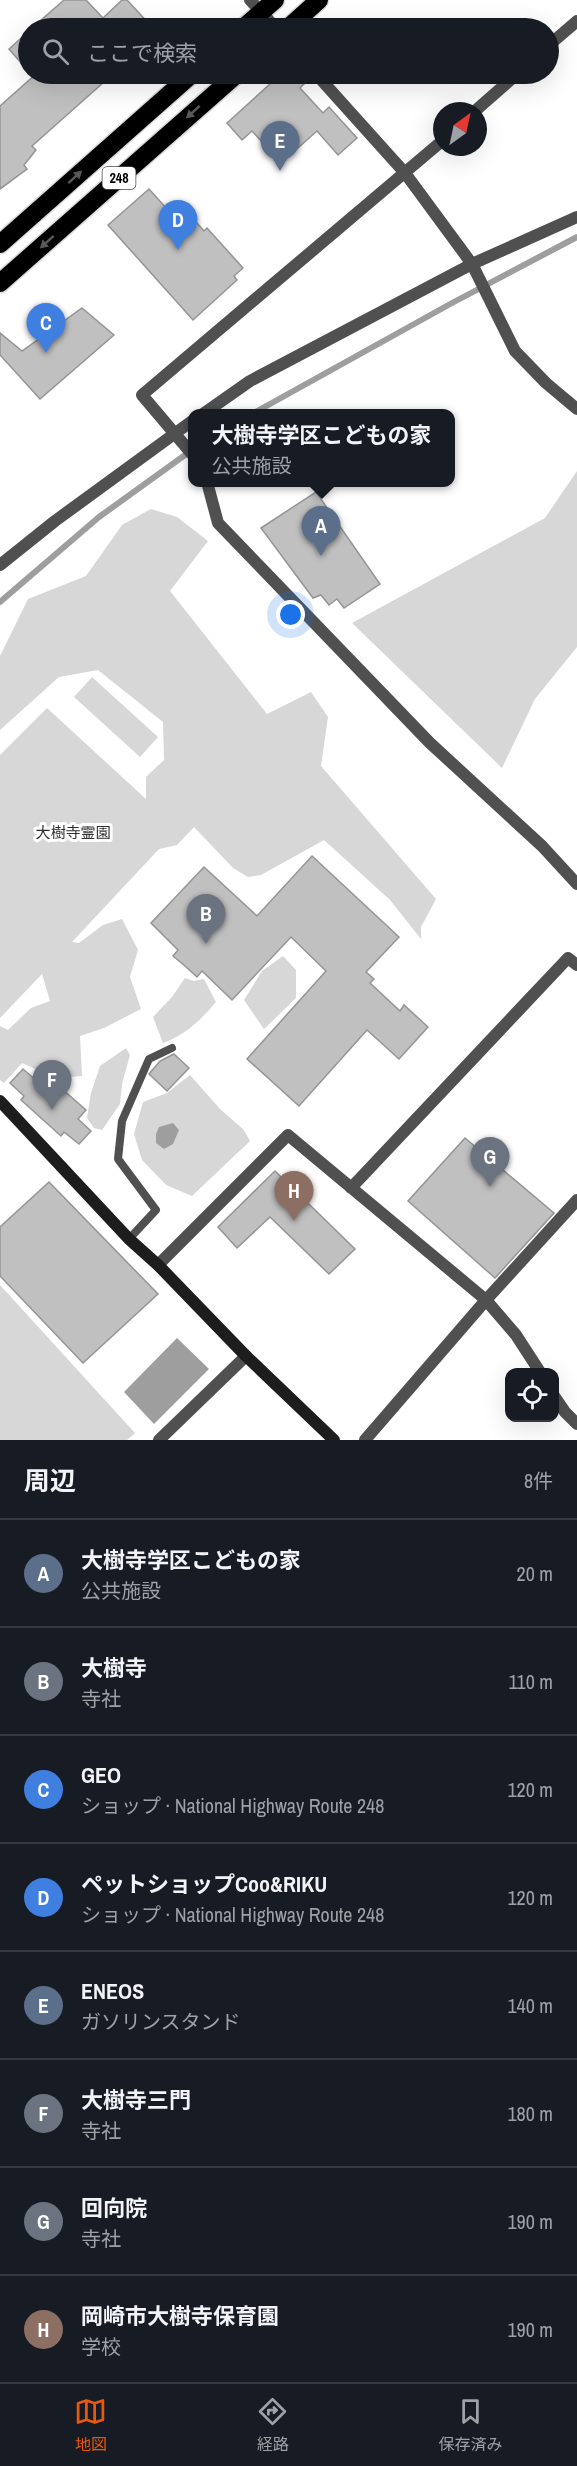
<!DOCTYPE html>
<html lang="ja">
<meta charset="utf-8">
<style>
:root{--surface:#171b24;--page:#242831;--text:#f1f3f6;--muted:#9ea1a6;--line:#363941;--accent:#ea580c}
body{margin:0;font-family:"Archivo Narrow","Noto Sans JP",sans-serif;background:var(--page);color:var(--text)}
.controls{position:absolute;right:18px;bottom:18px;display:grid;overflow:hidden;border-radius:12px;box-shadow:0 6px 24px #0002}
.controls button{width:54px;height:54px;display:grid;place-items:center;padding:0;border:0;border-bottom:2px solid var(--line);background:var(--surface);color:var(--text);font:30px sans-serif}
.compass{position:absolute;left:433px;top:102px;width:54px;height:54px;border-radius:50%;background:var(--surface);box-shadow:0 6px 24px #0002;rotate:33deg}
.you{position:absolute;left:291px;top:615px;width:21px;height:21px;margin:-15px;border:4px solid #fff;border-radius:50%;background:#1a73e8;box-shadow:0 0 0 9px #1a73e833}
.badge{display:grid;place-items:center;width:39px;height:39px;border-radius:50%;background:var(--accent);color:#fff;font-size:20px;font-weight:700}
.pin{position:absolute;translate:-50% -50px;filter:drop-shadow(0 2px 3px #0008)}
.pin::after{content:'';position:absolute;top:32px;width:21px;height:18px;background:inherit;clip-path:polygon(0 0,100% 0,50% 100%)}
.popup{position:absolute;left:188px;top:409px;width:267px;height:78px;box-sizing:border-box;display:grid;place-content:center;border-radius:12px;background:var(--surface);filter:drop-shadow(0 2px 4px #0005);font-size:20px;white-space:nowrap;color:var(--muted)}
.popup b{font-size:22px;color:var(--text)}
.popup::after{content:'';position:absolute;left:50%;top:100%;margin-left:-12px;border:12px solid transparent;border-top-color:var(--surface)}
.list{margin:0;padding:0;list-style:none}
h2{display:flex;justify-content:space-between;align-items:center;height:78px;margin:0;padding:0 24px;font-size:26px}
h2 small{font-size:20px;font-weight:400;color:var(--muted)}
.list li{display:grid;grid-template-columns:39px 1fr auto;gap:18px;align-items:center;box-sizing:border-box;height:108px;padding:0 24px;border-top:2px solid var(--line)}
.list b{display:block;font-size:22px;white-space:nowrap}
.list p{margin:0;font-size:20px;white-space:nowrap;color:var(--muted)}
.list em{font-size:20px;font-style:normal;color:var(--muted)}
.icon{flex:none;width:33px;height:33px;fill:none;stroke:currentColor;stroke-width:2;stroke-linecap:round;stroke-linejoin:round}
.map{position:relative;flex:none;width:577px;height:1440px;overflow:hidden}
.search{position:absolute;background:var(--surface);box-shadow:0 6px 24px #0002;left:18px;right:18px;top:18px;height:66px;display:flex;align-items:center;gap:15px;box-sizing:border-box;padding:0 21px;border-radius:33px;color:var(--muted);font-size:22px}
.sheet{height:942px;background:var(--surface)}
nav{display:flex;justify-content:space-around;align-items:center;box-sizing:border-box;height:84px;border-top:2px solid var(--line);background:var(--surface);font-size:16px;color:var(--muted)}
nav a{display:grid;justify-items:center;gap:3px}
nav .on{color:var(--accent)}
.map>svg:first-child{display:block}
.green{fill:#d7d7d7}
.water{fill:#9e9e9e}
.lines{fill:none;stroke-linecap:round;stroke-linejoin:round}
.stream{stroke:#9e9e9e;stroke-width:6}
.building{fill:#c0c0c0;stroke:#949494;stroke-width:1.5}
.highway-casing{stroke:#dbdbdb;stroke-width:21}
.lane{stroke:#505050;stroke-width:8}
.street{stroke:#505050;stroke-width:12}
.secondary{stroke:#1d1d1d;stroke-width:12}
.highway{stroke:#000;stroke-width:18}
.oneway{fill:#595959}
.labels{text-anchor:middle;dominant-baseline:central;stroke-width:6;stroke-linejoin:round;paint-order:stroke}
.shield{fill:#fff;stroke:#4c4c4c;stroke-width:1.5}
.shield-label{font-size:14px;font-weight:bold;fill:#000}
.park-label{font-size:15px;fill:#2e2e2e;stroke:#fff}
</style>
<div class="map">
<svg width="577" height="1440" viewBox="0 0 577 1440">
<rect width="100%" height="100%" fill="#fff"/>
<path class="green" d="M577,471V647L535,699L502,768L352,623L545,518Z
M151,509L177,517L208,541L170,591L267,714L311,692L328,717L321,766L436,899L421,927V939L390,900L324,840L261,875L248,877L233,868L194,827L177,845L159,849L72,942L79,943L103,925L122,919L138,950L130,977L141,1009L104,1028L80,1036L82,1076L56,1078L22,1063L4,1083L0,1080V1026L8,1030L31,1008L50,1001L42,974L0,1018V755L47,708L146,799V777L164,760L163,722L98,670L59,677L0,730V656L28,599L86,576L122,525Z
M92,677L158,737L140,757L74,697Z
M283,956L296,970V998L264,1029L244,1000L262,971Z
M185,978L194,981L204,979L216,1002C201,1020 185,1035 163,1043L153,1017L172,997Z
M126,1048L130,1055L122,1084L120,1104L102,1130L94,1128L87,1118L91,1093L100,1066Z
M190,1075L221,1110L243,1129L250,1141L192,1196L166,1185L142,1160L134,1134L143,1102L167,1093Z
M0,1285L135,1433L127,1440H0Z"/>
<path class="water" d="M173,1123L179,1130L173,1144L164,1149L156,1143V1134L159,1127Z
M177,1338L209,1369L154,1424L124,1392Z"/>
<g class="lines">
<path class="stream" d="M252,414L452,303L577,237
M0,602L99,517L192,450"/>
</g>
<path class="building" d="M64,0H86L103,18L122,0H127L153,28H32Z
M28,32V71L9,49Z
M36,74H113L32,146L36,150L24,165L27,169L0,189V106Z
M281,74H296L305,83L300,88L323,113L329,107L357,138L338,155L317,131L281,163L252,131L242,140L227,123Z
M149,189L187,231L197,223L204,231L207,228L243,268L234,276L237,280L193,320L108,225Z
M82,308L114,335L40,399L0,355V333L22,351Z
M316,492L380,584L344,608L337,599L329,605L321,595L313,598L261,528Z
M312,856L399,937L366,972L374,979L370,983L400,1011L404,1005L428,1027L399,1059L367,1030L299,1106L247,1059L326,971L291,937L232,1000L202,971L197,977L185,966L173,956L178,950L151,923L204,867L257,916Z
M174,1054L189,1068L167,1091L149,1074L160,1061Z
M23,1069L37,1081L44,1073L86,1110L78,1119L91,1131L79,1144L64,1132L61,1136L21,1100L24,1096L10,1083Z
M465,1138L554,1213L495,1278L408,1201Z
M275,1171L355,1249L329,1274L270,1217L237,1248L218,1227Z
M49,1182L158,1294L83,1363L0,1276V1227Z"/>
<g class="lines">
<defs>
<path id="highway" d="M243,28L275,0
M288,28L319,0
M0,244L192,74
M0,283L237,74"/>
</defs>
<use href="#highway" class="highway-casing"/>
<path class="lane" d="M129,1239L156,1210L118,1159L122,1121L149,1059L172,1048"/>
<path class="street" d="M250,0L276,28
M548,46L577,21
M316,74L405,173L472,264L515,351L546,383L577,409
M475,111L517,74
M203,414L250,381L472,264L577,217
M192,454L142,395L442,141
M207,482L218,523L430,743L542,846L577,884
M0,565L55,521L192,421
M351,1188L568,958L577,965
M158,1265L288,1135L486,1300L516,1335L540,1372
M554,1396L565,1412L577,1424
M159,1440L246,1356
M365,1440L486,1300L577,1200"/>
<path class="secondary" d="M0,1101L129,1239L158,1265L246,1356L334,1440"/>
<use href="#highway" class="highway"/>
</g>
<defs><path id="oneway-solid" d="M-6-.8H1V-3.2L6.5 0L1 3.2V.8H-6Z" transform="scale(1.5)"/></defs>
<g class="oneway">
<use href="#oneway-solid" transform="translate(193 112) rotate(138)"/>
<use href="#oneway-solid" transform="translate(75 177) rotate(-42)"/>
<use href="#oneway-solid" transform="translate(47 242) rotate(138)"/>
</g>
<g class="labels">
<rect class="shield" x="102.5" y="167" width="33" height="22" rx="4.5"/>
<g class="shield-label">
<text x="119" y="178">248</text>
</g>
<g class="park-label">
<text x="73" y="832">大樹寺霊園</text>
</g>
</g>
</svg>
<div class="controls">
<button><svg class="icon" aria-label="locate" viewBox="0 0 24 24"><circle cx="12" cy="12" r="6"/><path d="M12 2v4M12 18v4M2 12h4M18 12h4"/></svg></button>
</div>
<svg class="compass" viewBox="-18 -18 36 36"><path d="M0-13l5 13h-10z" fill="#e53935"/><path d="M0 13l5-13h-10z" fill="#9ea1a6"/></svg>
<div class="you"></div>
<div class="pin badge" style="left:321px;top:556px;background:#5c6f8a">A</div>
<div class="popup"><b>大樹寺学区こどもの家</b>公共施設</div>
<div class="pin badge" style="left:206px;top:944px;background:#6b7280">B</div>
<div class="pin badge" style="left:46px;top:353px;background:#3f7fe0">C</div>
<div class="pin badge" style="left:178px;top:250px;background:#3f7fe0">D</div>
<div class="pin badge" style="left:280px;top:171px;background:#5c6f8a">E</div>
<div class="pin badge" style="left:52px;top:1110px;background:#6b7280">F</div>
<div class="pin badge" style="left:490px;top:1187px;background:#6b7280">G</div>
<div class="pin badge" style="left:294px;top:1221px;background:#8d6e63">H</div>
<div class="search"><svg class="icon" aria-label="search" viewBox="0 0 24 24"><circle cx="10" cy="10" r="6"/><path d="M15 15l6 6"/></svg>ここで検索</div>
</div>
<section class="sheet">
<h2>周辺<small>8件</small></h2>
<ul class="list">
<li><span class="badge" style="background:#5c6f8a">A</span><div><b>大樹寺学区こどもの家</b><p>公共施設</p></div><em>20 m</em></li>
<li><span class="badge" style="background:#6b7280">B</span><div><b>大樹寺</b><p>寺社</p></div><em>110 m</em></li>
<li><span class="badge" style="background:#3f7fe0">C</span><div><b>GEO</b><p>ショップ · National Highway Route 248</p></div><em>120 m</em></li>
<li><span class="badge" style="background:#3f7fe0">D</span><div><b>ペットショップCoo&amp;RIKU</b><p>ショップ · National Highway Route 248</p></div><em>120 m</em></li>
<li><span class="badge" style="background:#5c6f8a">E</span><div><b>ENEOS</b><p>ガソリンスタンド</p></div><em>140 m</em></li>
<li><span class="badge" style="background:#6b7280">F</span><div><b>大樹寺三門</b><p>寺社</p></div><em>180 m</em></li>
<li><span class="badge" style="background:#6b7280">G</span><div><b>回向院</b><p>寺社</p></div><em>190 m</em></li>
<li><span class="badge" style="background:#8d6e63">H</span><div><b>岡崎市大樹寺保育園</b><p>学校</p></div><em>190 m</em></li>
</ul>
</section>
<nav>
<a class="on"><svg class="icon" aria-label="map" viewBox="0 0 24 24"><path d="M3 6l6-2 6 2 6-2v14l-6 2-6-2-6 2zM9 4v14M15 6v14"/></svg>地図</a>
<a><svg class="icon" aria-label="directions" viewBox="0 0 24 24"><path d="M12 3l9 9-9 9-9-9zM9 14v-3h6M13 9l2 2-2 2"/></svg>経路</a>
<a><svg class="icon" aria-label="saved" viewBox="0 0 24 24"><path d="M7 4h10v16l-5-4-5 4z"/></svg>保存済み</a>
</nav>
